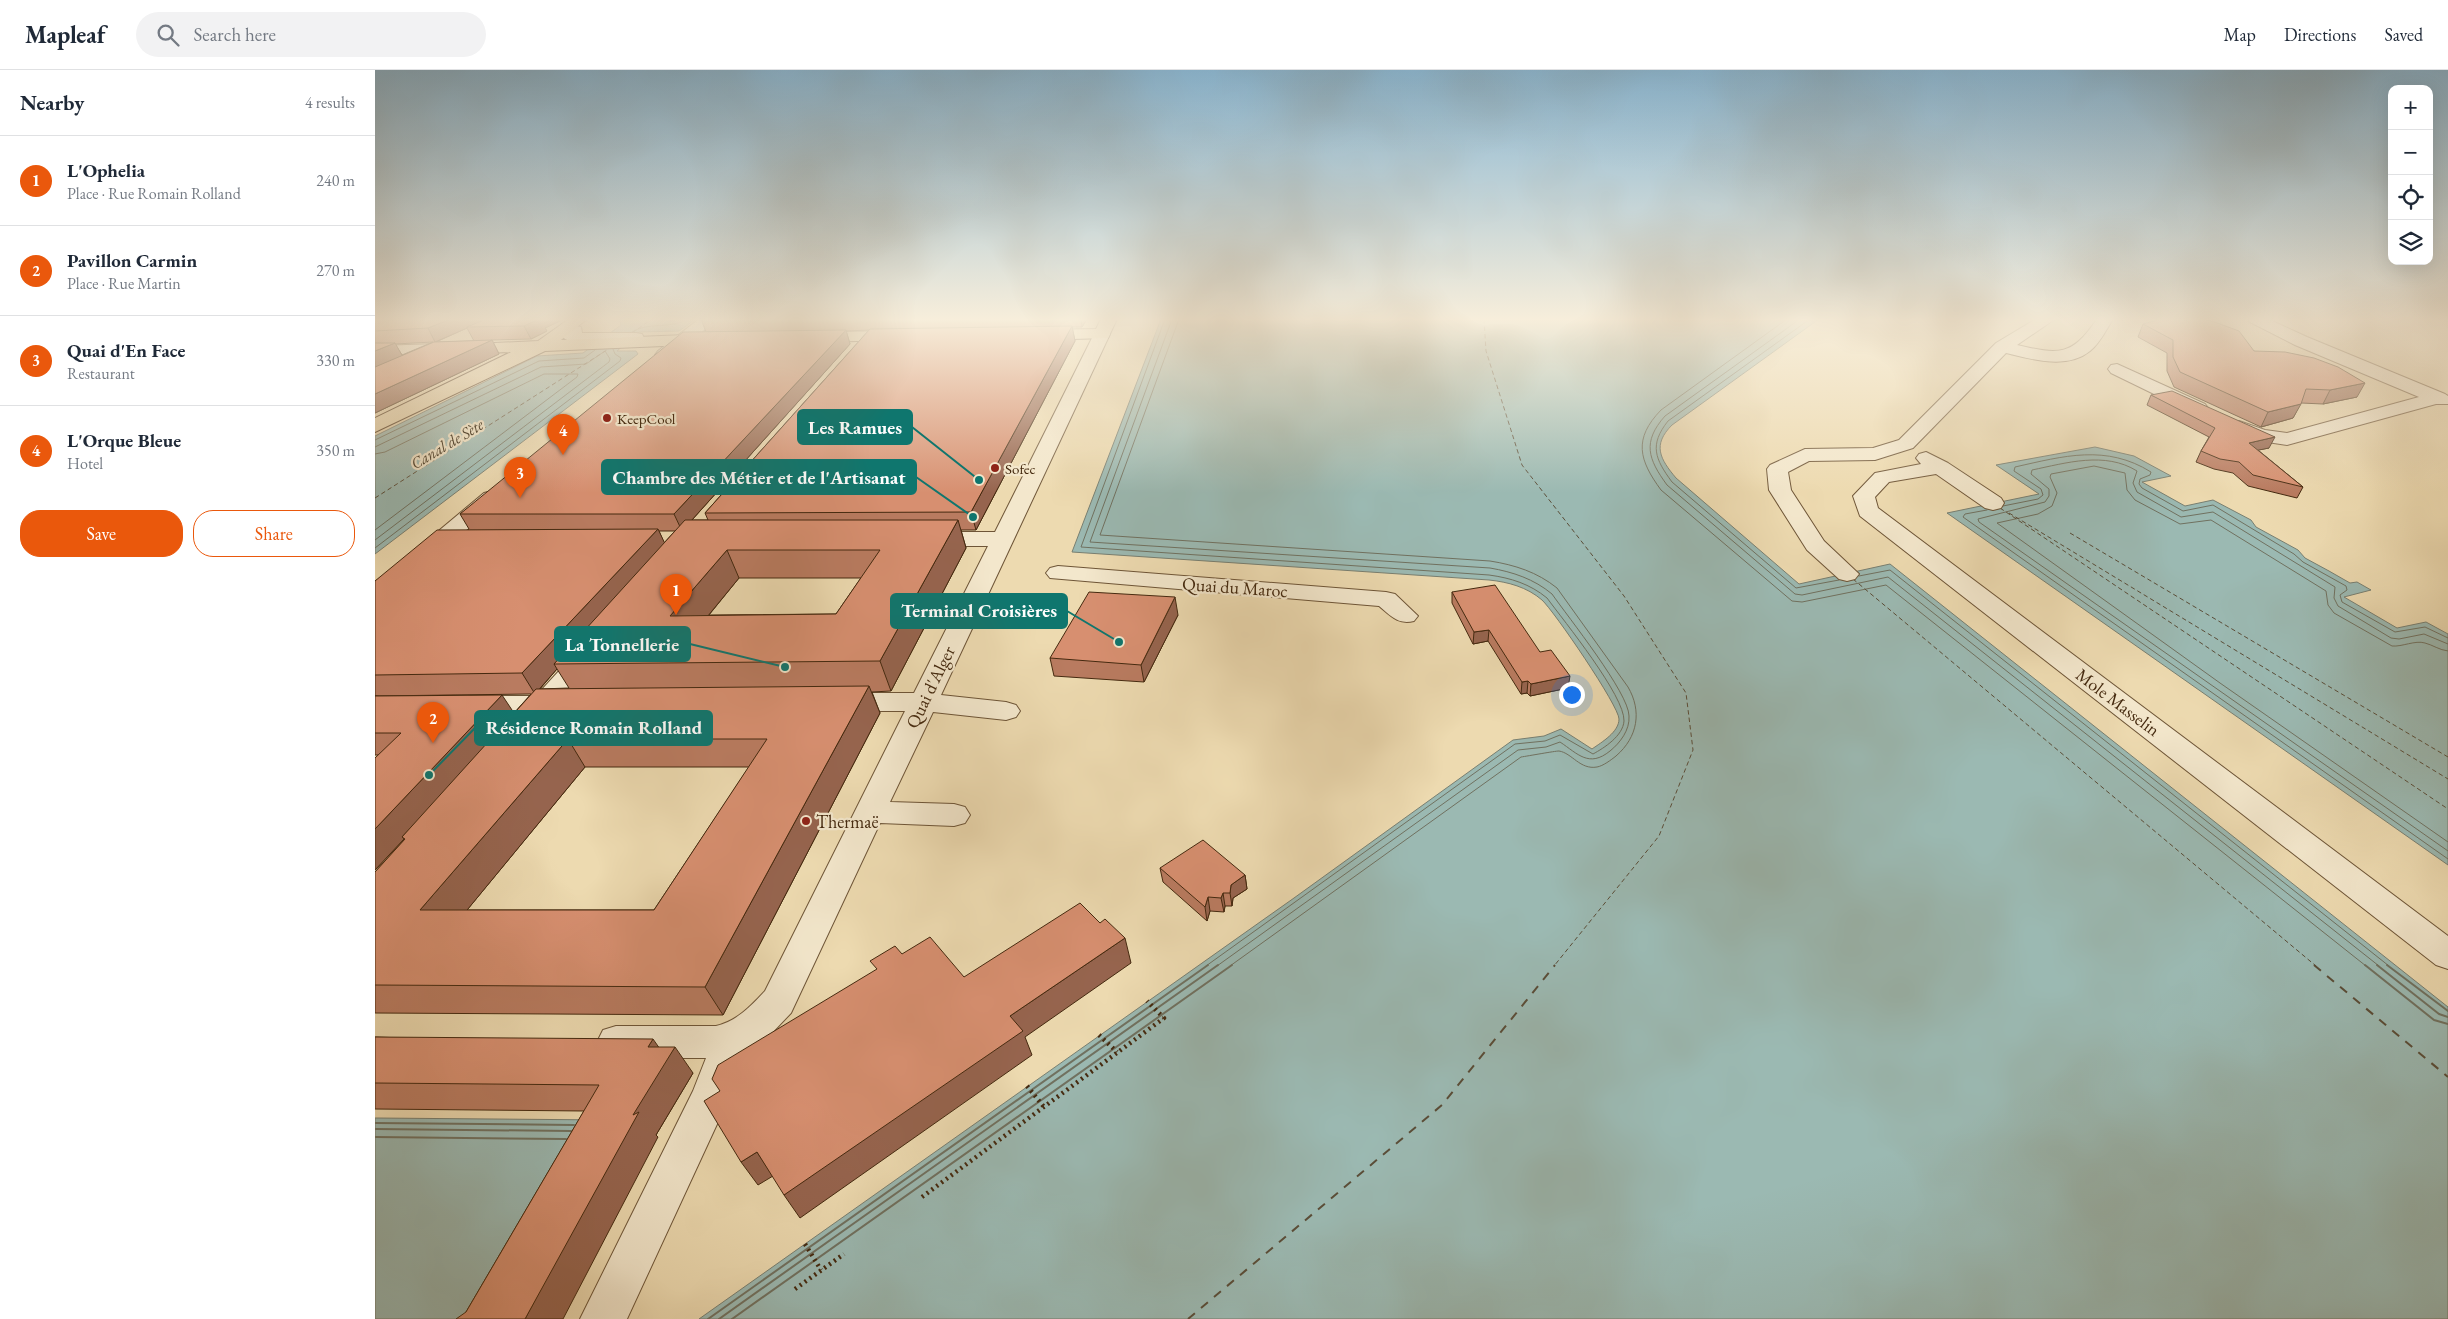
<!DOCTYPE html>
<meta charset="utf-8">
<style>
:root{--surface:#fff;--page:#f2f2f3;--text:#1f2937;--muted:#747a83;--line:#e0e1e3;--accent:#ea580c}
body{margin:0;font-family:"EB Garamond",serif;background:var(--page);color:var(--text)}
.controls{position:absolute;right:15px;top:15px;display:grid;overflow:hidden;border-radius:10px;box-shadow:0 5px 20px #0002}
.controls button{width:45px;height:45px;display:grid;place-items:center;padding:0;border:0;border-bottom:1px solid var(--line);background:var(--surface);color:var(--text);font:25px sans-serif}
.you{position:absolute;left:1196px;top:624px;width:18px;height:18px;margin:-12px;border:4px solid #fff;border-radius:50%;background:#1a73e8;box-shadow:0 0 0 8px #1a73e833}
.badge{display:grid;place-items:center;width:32px;height:32px;border-radius:50%;background:var(--accent);color:#fff;font-size:16px;font-weight:700}
.pin{position:absolute;translate:-50% -41px;filter:drop-shadow(0 1px 2px #0008)}
.pin::after{content:'';position:absolute;top:26px;width:18px;height:15px;background:inherit;clip-path:polygon(0 0,100% 0,50% 100%)}
.list{margin:0;padding:0;list-style:none}
h2{display:flex;justify-content:space-between;align-items:center;height:65px;margin:0;padding:0 20px;font-size:21px}
h2 small{font-size:16px;font-weight:400;color:var(--muted)}
.list li{display:grid;grid-template-columns:32px 1fr auto;gap:15px;align-items:center;box-sizing:border-box;height:90px;padding:0 20px;border-top:1px solid var(--line)}
.list b{display:block;font-size:19px;white-space:nowrap}
.list p{margin:0;font-size:16px;white-space:nowrap;color:var(--muted)}
.list em{font-size:16px;font-style:normal;color:var(--muted)}
.actions{display:flex;gap:10px;padding:15px 20px}
.actions a{flex:1;padding:11px 0;border:1px solid var(--accent);border-radius:20px;text-align:center;font-size:18px;color:var(--accent)}
.actions .main{background:var(--accent);color:#fff}
.icon{flex:none;width:28px;height:28px;fill:none;stroke:currentColor;stroke-width:2;stroke-linecap:round;stroke-linejoin:round}
.map{position:relative;flex:none;width:2073px;height:1249px;overflow:hidden}
header{display:flex;align-items:center;gap:30px;box-sizing:border-box;height:70px;padding:0 25px;background:var(--surface);border-bottom:1px solid var(--line)}
header strong{font-size:24px}
nav{display:flex;gap:28px;margin-inline-start:auto;font-size:18px}
.search{width:350px;height:45px;background:var(--page);display:flex;align-items:center;gap:12px;box-sizing:border-box;padding:0 18px;border-radius:28px;color:var(--muted);font-size:19px}
main{display:flex}
aside{flex:1;background:var(--surface)}
.map>svg:first-child{display:block}
.water{fill:#9bb9b2;stroke:#787f71}
.lines{fill:none;stroke-linecap:round;stroke-linejoin:round}
.shore-far1{stroke:#707160;stroke-width:1}
.shore{stroke:#707160;stroke-width:2}
.ferry-far1{stroke:#5a4d38;stroke-width:1;stroke-dasharray:4.5 3;stroke-linecap:butt}
.ferry{stroke:#5a4d38;stroke-width:2;stroke-dasharray:9 8;stroke-linecap:butt}
.minor-casing{stroke:#6e5537;stroke-width:2}
.major-casing{stroke:#44290f;stroke-width:2}
.path{stroke:#44290f;stroke-width:4.5;stroke-dasharray:2 4;stroke-linecap:butt}
.minor{fill:#f3e7cc;fill-rule:evenodd}
.major{fill:#eddab0;fill-rule:evenodd}
.wall{fill:#b97b60;stroke:#44290f;fill-rule:evenodd}
.shaded-wall{fill:#96644e;stroke:#44290f}
.building{fill:#d78f70;stroke:#44290f;fill-rule:evenodd}
.poi-dot{fill:#8f2418;stroke:#f3e7cc;stroke-width:2}
.labels{text-anchor:middle;dominant-baseline:central;stroke-width:4.5;stroke-linejoin:round;paint-order:stroke}
.far-poi-label{font-size:15px;fill:#44290f;stroke:#f3e7cc;text-anchor:start}
.far-water-label{font-size:16px;font-style:italic;fill:#5a4d38;stroke:#f3e7cc}
.street-label{font-size:18px;fill:#44290f;stroke:#f3e7cc}
.poi-label{font-size:18px;fill:#44290f;stroke:#f3e7cc;text-anchor:start}
.leader{fill:none;stroke:#0f766e;stroke-width:2}
.callout-dot{fill:#0f766e;stroke:#f3e7cc;stroke-width:2}
.callout{fill:#0f766e;stroke:#0f766e;stroke-width:2}
.callout-label{font-size:19px;text-anchor:middle;font-weight:bold;fill:#fff}
</style>
<header>
<strong>Mapleaf</strong>
<div class="search"><svg class="icon" aria-label="search" viewBox="0 0 24 24"><circle cx="10" cy="10" r="6"/><path d="M15 15l6 6"/></svg>Search here</div>
<nav><a>Map</a><a>Directions</a><a>Saved</a></nav>
</header>
<main>
<aside>
<h2>Nearby<small>4 results</small></h2>
<ul class="list">
<li><span class="badge">1</span><div><b>L'Ophelia</b><p>Place · Rue Romain Rolland</p></div><em>240 m</em></li>
<li><span class="badge">2</span><div><b>Pavillon Carmin</b><p>Place · Rue Martin</p></div><em>270 m</em></li>
<li><span class="badge">3</span><div><b>Quai d'En Face</b><p>Restaurant</p></div><em>330 m</em></li>
<li><span class="badge">4</span><div><b>L'Orque Bleue</b><p>Hotel</p></div><em>350 m</em></li>
</ul>
<div class="actions"><a class="main">Save</a><a>Share</a></div>
</aside>
<div class="map">
<svg width="2073" height="1249" viewBox="0 0 2073 1249">
<rect width="100%" height="100%" fill="#eddab0"/>
<filter id="stains"><feTurbulence type="fractalNoise" baseFrequency=".004" numOctaves="4"/><feColorMatrix values="0 0 0 0 .2 0 0 0 0 .09 0 0 0 0 .02 0 0 0 .5 -.17"/></filter>
<radialGradient id="worn" r=".72"><stop offset=".6" stop-color="#630" stop-opacity="0"/><stop offset="1" stop-color="#630" stop-opacity=".3"/></radialGradient>
<path class="water" d="M247,249H321L304,261L264,262L242,281H261L263,284L0,484V366L162,286L208,283L246,255L245,252Z
M786,249H1444L1297,355C1277,375 1285,389 1301,408L1424,514L1515,494L2073,937V1249H324L919,828L1138,670L1169,666L1186,659L1217,679C1227,672 1244,662 1244,649C1244,636 1179,541 1167,530C1152,517 1133,512 1114,510L697,482Z
M1720,377L1759,386L1796,406L1767,412L1810,436L1838,430L1876,450L1881,457L1923,480L1930,488L1954,501L1975,513L1982,512L1996,520L1969,527L2022,558L2051,552L2073,564V795L1572,443L1664,424L1621,395Z
M0,1048L234,1050L119,1249H0Z"/>
<g class="lines">
<path class="shore-far1" d="M790,249L706,477L1114,505C1136,508 1155,514 1172,528C1189,551 1250,626 1249,651C1248,666 1229,678 1218,684L1185,665L1170,671L1140,674L831,896
M797,249L715,472L1115,498C1138,502 1159,509 1177,524C1193,547 1254,623 1254,646C1255,660 1245,673 1235,681C1214,698 1203,684 1185,672L1171,677L1143,680L842,896
M804,249L725,465L1115,491C1140,495 1162,502 1182,518L1253,617C1267,641 1263,667 1241,686C1236,690 1228,696 1222,697C1205,700 1197,683 1184,681C1180,681 1153,686 1146,687L855,896
M1412,249L1286,340C1258,369 1264,390 1286,420L1417,531L1427,532L1511,515L1991,896
M1425,249L1290,346C1267,372 1273,389 1292,415L1420,524L1427,525L1513,507L2004,896
M1435,249L1293,351C1274,375 1280,389 1297,412L1421,518L1464,510
M257,262C274,251 295,260 313,249
M0,370L164,291L209,288L220,280
M0,377L166,297L211,294L230,281L235,289L234,292L0,470
M0,384L10,382L169,304H203L202,307L0,460
M1628,436L1663,429L1668,425L1666,419L1639,401L1640,397C1689,386 1731,374 1776,402L1775,405L1765,409L1764,414L1767,418L1808,441L1838,435L1919,484L1928,492L1971,516L1972,520L1965,525L1967,532L2020,562L2050,557L2073,568
M1612,440L1590,444L1588,447L2073,789
M0,478L245,291L246,288L240,284L238,279
M1484,506L1515,500L2014,896
M2073,574L2049,564L2024,569L2016,568L1963,536L1959,528L1960,517L1838,442L1806,447L1762,422L1758,413L1762,401C1730,381 1691,393 1657,400L1656,404L1674,419V426L1670,432L1603,449L1604,452L2073,781
M2073,581C2064,580 2058,575 2050,573C2040,570 2027,577 2017,576L1959,543L1953,535L1951,521L1836,450L1805,454L1760,430L1752,420L1750,403L1719,396L1676,404L1675,407L1682,423L1677,436L1663,444L1622,453L1845,613L2073,772"/>
<path class="shore" d="M1990,895L2059,950L2073,954
M2002,895L2064,944L2073,947
M2012,895L2073,941
M0,1053L199,1055
M0,1059L196,1061
M0,1067L191,1069
M333,1249L833,895
M344,1249L843,895
M357,1249L857,895"/>
<path class="ferry-far1" d="M1109,249L1111,281L1147,395L1249,526L1311,623L1318,680L1284,766L1179,896
M257,263L277,249
M0,428L235,278
M1625,438L2073,739
M1634,443L2073,709
M1695,463L2073,687
M1478,509L1941,896"/>
<path class="ferry" d="M1939,895L2073,1007
M813,1249L1067,1035L1180,895"/>
<defs>
<path id="minor" d="M324,249H342L295,289H283L280,285L283,281Z
M1661,249H1680L1642,275C1685,285 1697,286 1722,249H1738C1731,260 1725,273 1715,281C1692,300 1656,289 1631,283L1538,378L1500,390L1434,391L1413,402L1416,420L1449,471L1484,504L1480,509L1472,511L1464,509L1432,480L1394,420L1392,399L1395,395L1430,379L1498,378L1524,370L1621,273Z
M1873,249H1893L1932,267L2070,324L2073,326V334H2061L1912,375L1879,370L1857,361L1854,357L1857,353L1864,351L1890,360L1912,363L2044,327L1920,275L1875,252Z
M200,256L206,257L207,263H261L267,264L269,268L267,272L261,273C246,273 195,278 187,266C190,260 194,258 200,256Z
M727,259L733,260L735,264L566,625L631,632L641,635L645,641L641,647L631,650L558,642L515,732L579,734L590,737L595,745L590,753L579,756L505,753L416,943L395,965L372,979L355,1026L252,1249H205L318,1021L331,988H241L228,984L222,972L228,960L241,956H341C362,951 375,937 390,921L530,641H464L454,638L450,632L454,626L464,623H539L613,476H551L543,474L540,469L543,464L551,462H620L721,260Z
M63,274L69,275L72,279L69,283L0,286V276Z
M1742,294L1830,334L1833,338L1830,342H1816L1736,303L1733,299L1736,295Z
M1551,382L1573,393L1626,428L1629,433L1626,438L1618,440L1610,438L1561,404L1514,412L1500,427L1503,438L2073,866V899L2061,895L1485,446L1478,426L1500,403L1546,394L1541,388L1544,384Z
M117,421L125,423L128,428L125,433L9,531L0,533V514L109,423Z
M683,496L1011,522L1020,524L1043,546L1039,551C1023,555 1016,546 1004,536L675,508L671,503L675,498Z
M214,576L223,578L227,584L190,628L195,635L191,641C187,642 182,643 178,644C164,648 171,660 148,653L144,647L146,644H96L86,641L82,635L86,629L96,626H161L205,578Z"/>
<path id="major" d="M194,249H212L186,270L336,264L342,265L344,269L342,273L336,274L170,281L0,362V348L136,282L84,284L78,283L75,279L78,275L163,271Z
M726,249H742L733,268L661,270L655,269L653,265L655,261L661,260L721,259Z
M526,261L532,262L534,266L532,270L436,272L430,271L428,267L430,263L436,262Z"/>
</defs>
<use href="#minor" class="minor-casing"/>
<use href="#major" class="major-casing"/>
<path class="path" d="M724,965L742,982
M652,1016L669,1037
M547,1127L789,948L772,931
M430,1174L446,1200
M420,1219L469,1184"/>
<use href="#minor" class="minor"/>
<use href="#major" class="major"/>
</g>
<path class="wall" d="M0,249H189L170,258L172,261L156,269L117,270L124,284L0,343ZM92,258L99,271L61,272ZM58,272L27,285L20,274Z
M326,249H712L707,257H697L700,271L601,460H586L591,478L516,621L497,622L505,643L348,945L0,943V802L29,770V769L0,800L4,685H0V626L139,643L156,624L0,626V511L94,459L85,444L331,262ZM494,260L330,443L333,450H317L475,274L471,261ZM284,461H300L289,473ZM364,508H486L461,544L334,545ZM182,599L194,618L165,619ZM210,697H374L279,840H92Z
M1768,254L1879,281L1982,327L1948,334L1926,333L1918,348L1886,357L1799,317L1792,301V283L1763,267Z
M1776,325L1894,378L1883,380L1928,417L1922,428L1873,416L1858,403L1839,399L1821,392L1826,381L1834,367L1772,335Z
M1077,522L1165,582L1193,618L1155,626L1152,623L1146,624L1113,571L1098,574L1077,533Z
M803,545L769,612L679,606L675,588Z
M785,798L870,805L872,819L858,828L857,836H850L849,842L835,841L832,851L788,812Z
M0,967L283,977L318,1003L281,1065L283,1067L91,1242L209,1041L0,1039Z"/>
<path class="shaded-wall" d="M76,249H114L92,257V258L60,272L53,258Z
M158,249H189L170,258L172,261L156,269L149,256Z
M706,249H712L707,257Z
M697,256L700,271L601,460L596,442Z
M471,260L475,274L307,461L299,444Z
M117,270L124,284L0,343V324Z
M20,273L28,287L0,299V281Z
M1990,313L1982,327L1948,334L1955,320Z
M1926,334L1918,348L1886,357L1893,342Z
M1900,367L1894,378L1869,383L1874,373Z
M583,450L591,478L516,621L505,591Z
M283,459L292,478L179,594L182,599L160,624L147,603Z
M352,480L364,508L309,575L295,546Z
M800,527L803,545L769,612L766,595Z
M1114,560L1113,571L1098,574L1099,562Z
M1195,606L1193,618L1155,626L1156,614Z
M1153,611L1152,623L1146,624L1147,612Z
M494,616L505,643L348,945L330,917Z
M127,625L141,646L27,767L29,769L0,800V759Z
M193,669L210,697L69,868L45,840Z
M870,805L872,819L858,828L857,836L855,823L856,815Z
M848,823L850,836L849,842L846,828Z
M833,827L835,841L832,851L830,837Z
M750,868L756,893L650,967L657,985L425,1148L409,1125L635,946Z
M278,969L292,989L300,977L318,1003L281,1065L283,1067L188,1249H150L258,1045L273,977Z
M382,1082L398,1106L383,1115L366,1092Z"/>
<path class="building" d="M0,249H76L53,258L0,261Z
M111,249H164L149,256L92,257Z
M1787,249H1824L1837,251L1864,261L1879,281L1910,282L1939,288L1963,297L1990,313L1955,320L1931,319L1926,334L1893,342L1805,302L1798,287V270L1768,254Z
M697,256L596,442L330,443L495,259Z
M471,260L299,444H85L308,262Z
M117,270L0,324V297L59,272Z
M0,273H20L0,281Z
M1797,321L1900,367L1874,373L1928,417L1878,405L1864,392L1845,389L1826,381L1840,358L1776,325Z
M310,450H583L505,591L179,594ZM352,480H505L461,544L295,546Z
M283,459L147,603L0,605V511L62,460Z
M1120,515L1165,582L1176,580L1195,606L1156,614L1153,611L1147,612L1114,560L1099,562L1077,522Z
M714,522L800,527L766,595L675,588Z
M494,616L330,917L0,915V802L30,769L27,767L161,619ZM193,669H392L279,840H45Z
M127,625L0,759V688L26,663H0V626Z
M828,770L870,805L856,815L855,823H848L846,828L833,827L830,837L785,798Z
M705,833L725,853L730,849L750,868L635,946L648,961L409,1125L382,1082L366,1092L329,1031L345,1021L337,1009L343,995L502,899L495,891L520,876L527,884L555,867L589,907Z
M0,967L278,969L273,977H300L258,1045L264,1042L150,1249H81L91,1242L224,1015L0,1013Z"/>
<linearGradient id="sky" x2="0" y2="1"><stop stop-color="#89b6d2"/><stop offset="0.59" stop-color="#f7eedb"/><stop offset="1" stop-color="#f7eedb" stop-opacity="0"/></linearGradient>
<rect width="2073" height="423" fill="url(#sky)"/>
<g class="poi-dot">
<circle cx="232" cy="348" r="5"/>
<circle cx="620" cy="398" r="5"/>
<circle cx="431" cy="751" r="5"/>
</g>
<g class="labels">
<g class="far-poi-label">
<text x="242" y="348">KeepCool</text>
<text x="630" y="398">Sofec</text>
</g>
<g class="far-water-label">
<text transform="translate(72 374) rotate(-31)">Canal de Sète</text>
</g>
<g class="street-label">
<text transform="translate(860 517) rotate(4)">Quai du Maroc</text>
<text transform="translate(555 617) rotate(-64)">Quai d'Alger</text>
<text transform="translate(1743 632) rotate(37)">Mole Masselin</text>
</g>
<g class="poi-label">
<text x="441" y="751">Thermaë</text>
</g>
</g>
<path class="leader" d="M604 410L537 357M598 447L541 407M744 572L692 541M410 597L315 574M54 705L100 658"/>
<g class="callout-dot">
<circle cx="604" cy="410" r="5"/>
<circle cx="598" cy="447" r="5"/>
<circle cx="744" cy="572" r="5"/>
<circle cx="410" cy="597" r="5"/>
<circle cx="54" cy="705" r="5"/>
</g>
<g class="callout">
<rect x="423" y="340" width="114" height="34" rx="5"/>
<rect x="227" y="390" width="314" height="34" rx="5"/>
<rect x="516" y="524" width="176" height="34" rx="5"/>
<rect x="180" y="557" width="135" height="34" rx="5"/>
<rect x="100" y="641" width="237" height="34" rx="5"/>
</g>
<g class="callout-label">
<text x="480" y="364">Les Ramues</text>
<text x="384" y="414">Chambre des Métier et de l'Artisanat</text>
<text x="604" y="547">Terminal Croisières</text>
<text x="247" y="581">La Tonnellerie</text>
<text x="219" y="664">Résidence Romain Rolland</text>
</g>
<rect width="100%" height="100%" filter="url(#stains)"/>
<rect width="100%" height="100%" fill="url(#worn)"/>
</svg>
<div class="controls">
<button>+</button>
<button>−</button>
<button><svg class="icon" aria-label="locate" viewBox="0 0 24 24"><circle cx="12" cy="12" r="6"/><path d="M12 2v4M12 18v4M2 12h4M18 12h4"/></svg></button>
<button><svg class="icon" aria-label="layers" viewBox="0 0 24 24"><path d="M12 4l9 5-9 5-9-5zM3 14l9 5 9-5"/></svg></button>
</div>
<div class="you"></div>
<div class="pin badge" style="left:301px;top:545px">1</div>
<div class="pin badge" style="left:58px;top:673px">2</div>
<div class="pin badge" style="left:145px;top:428px">3</div>
<div class="pin badge" style="left:188px;top:385px">4</div>
</div>
</main>
